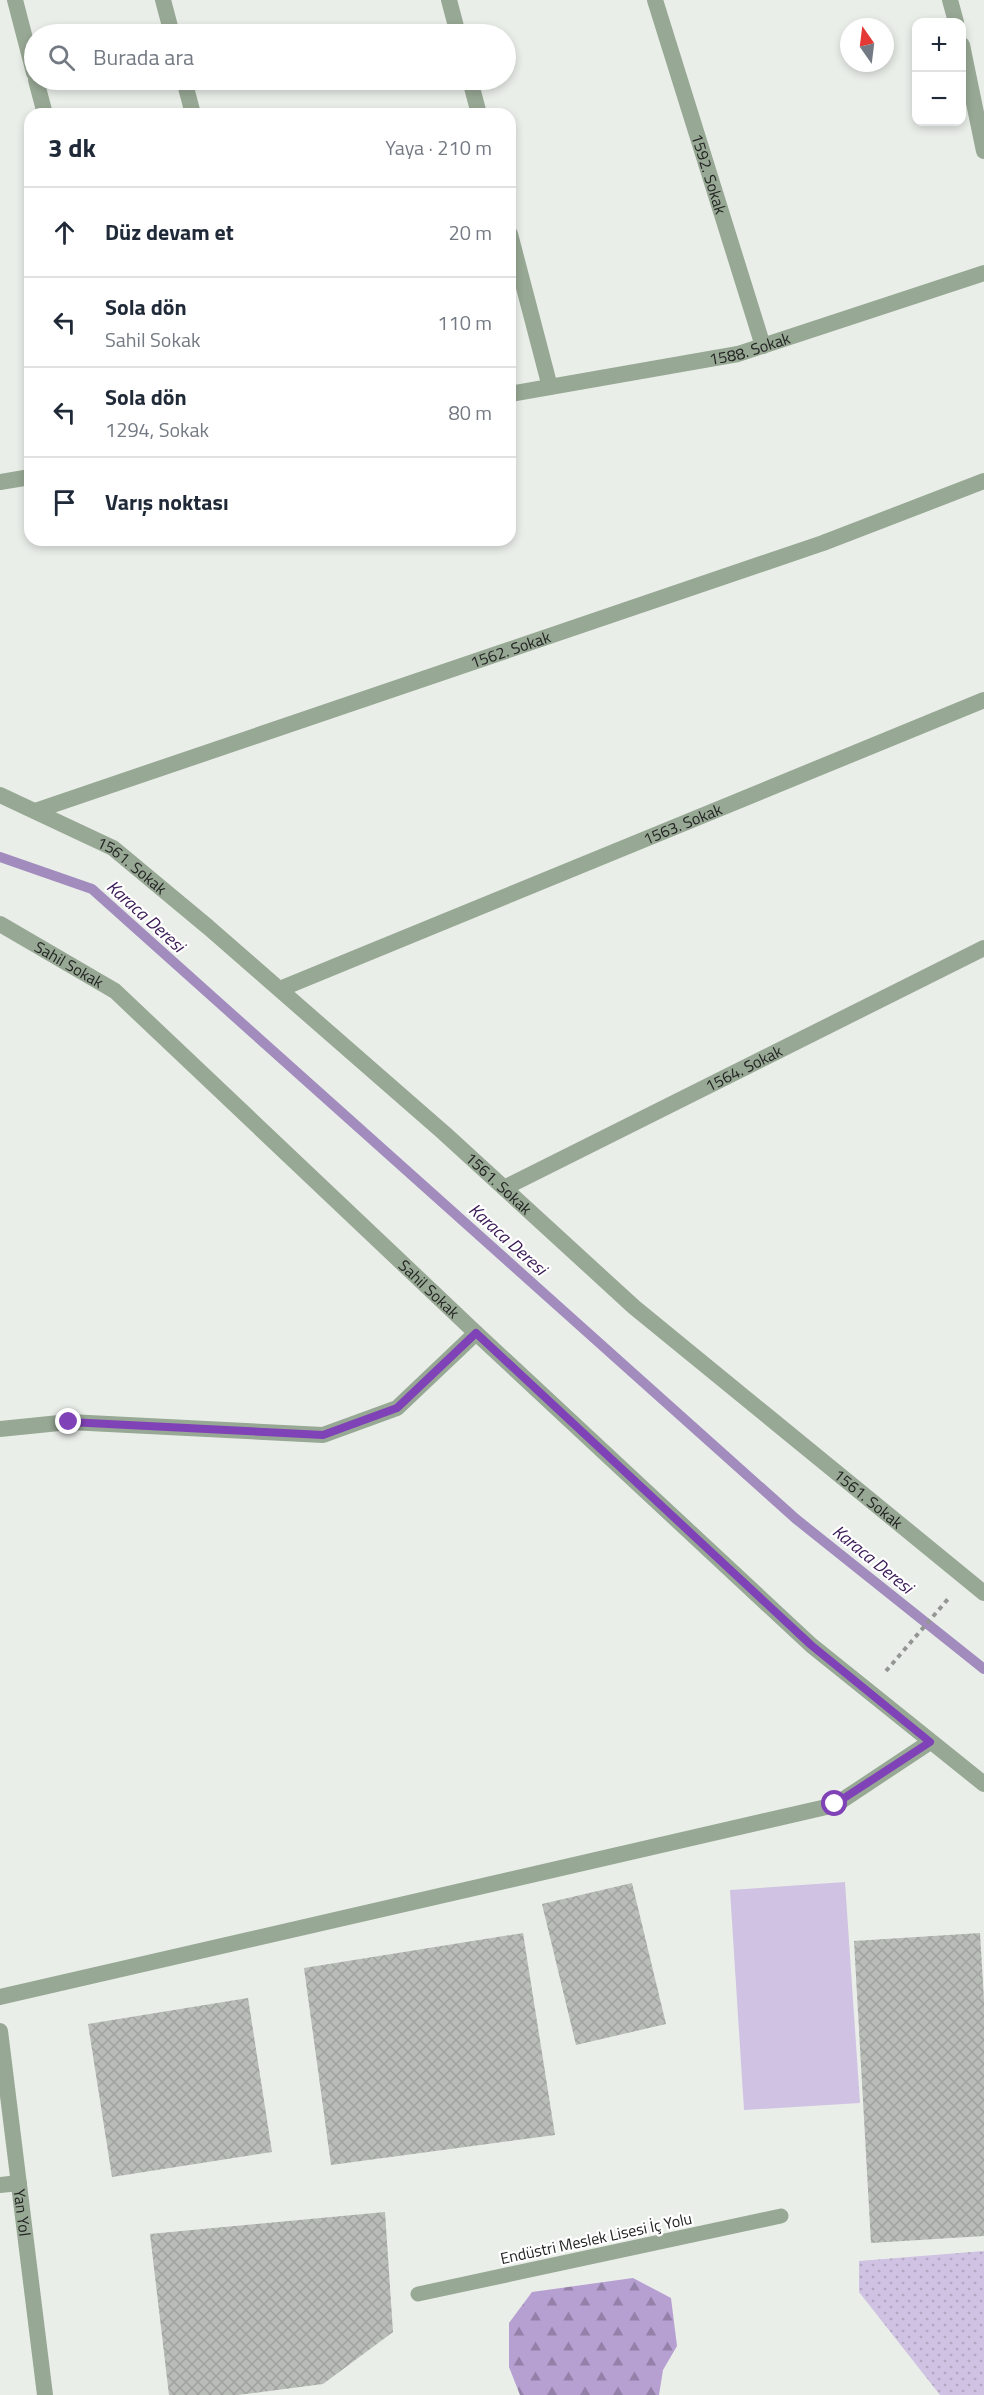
<!DOCTYPE html>
<html lang="tr">
<meta charset="utf-8">
<style>
:root{--surface:#fff;--page:#f6f6f7;--text:#1f2937;--muted:#747a83;--line:#e0e1e3}
body{margin:0;font-family:"Titillium Web",sans-serif;background:var(--page);color:var(--text)}
.controls{position:absolute;right:18px;top:18px;display:grid;overflow:hidden;border-radius:12px;box-shadow:0 3px 9px #0003}
.controls button{width:54px;height:54px;display:grid;place-items:center;padding:0;border:0;border-bottom:2px solid var(--line);background:var(--surface);color:var(--text);font:30px sans-serif}
.compass{position:absolute;left:840px;top:18px;width:54px;height:54px;border-radius:50%;background:var(--surface);box-shadow:0 3px 9px #0003;rotate:346deg}
.stop{position:absolute;width:18px;height:18px;margin:-14px;border:4px solid #8042b7;border-radius:50%;background:#fff}
.stop.end{background:#8042b7;border-color:#fff;box-shadow:0 2px 6px #0008}
.list{margin:0;padding:0;list-style:none}
h2{display:flex;justify-content:space-between;align-items:center;height:78px;margin:0;padding:0 24px;font-size:26px}
h2 small{font-size:20px;font-weight:400;color:var(--muted)}
.list li{display:grid;grid-template-columns:39px 1fr auto;gap:18px;align-items:center;box-sizing:border-box;height:90px;padding:0 24px;border-top:2px solid var(--line)}
.list b{display:block;font-size:22px;white-space:nowrap}
.list p{margin:0;font-size:20px;white-space:nowrap;color:var(--muted)}
.list em{font-size:20px;font-style:normal;color:var(--muted)}
.icon{flex:none;width:33px;height:33px;fill:none;stroke:currentColor;stroke-width:2;stroke-linecap:round;stroke-linejoin:round}
.map{position:relative;flex:none;width:984px;height:2395px;overflow:hidden}
.search{position:absolute;background:var(--surface);box-shadow:0 3px 9px #0003;left:24px;top:24px;width:492px;height:66px;display:flex;align-items:center;gap:15px;box-sizing:border-box;padding:0 21px;border-radius:33px;color:var(--muted);font-size:22px}
.panel{position:absolute;background:var(--surface);box-shadow:0 3px 9px #0003;left:24px;top:108px;width:492px;height:438px;border-radius:18px}
.map>svg:first-child{display:block}
.green{fill:url(#green-dots)}
.forest{fill:url(#forest-firs)}
.pitch{fill:#d0c2e2}
.lines{fill:none;stroke-linecap:round;stroke-linejoin:round}
.stream{stroke:#a28cbd;stroke-width:10}
.building{fill:url(#building-cross-hatch)}
.path{stroke:#939693;stroke-width:4;stroke-dasharray:4.5 4.5;stroke-linecap:butt}
.service{stroke:#97a894;stroke-width:15}
.minor{stroke:#97a894;stroke-width:16}
.tertiary{stroke:#97a894;stroke-width:16}
.route{stroke:#8042b7;stroke-width:8}
.labels{text-anchor:middle;dominant-baseline:central;stroke-width:4.5;stroke-linejoin:round;paint-order:stroke}
.street-label{font-size:16px;fill:#232423;stroke:#fff}
.water-label{font-size:18px;font-style:italic;fill:#391955;stroke:#fff}
</style>
<div class="map">
<svg width="984" height="2395" viewBox="0 0 984 2395">
<defs>
<pattern id="green-dots" width="8" height="8" patternUnits="userSpaceOnUse" patternTransform="scale(1.5)"><rect width="8" height="8" fill="#d0c2e2"/><path d="M2 2h.1M6 6h.1" fill="none" stroke="#b2a7c2" stroke-width="1.8" stroke-linecap="round"/></pattern>
<pattern id="forest-firs" width="22" height="20" patternUnits="userSpaceOnUse" patternTransform="scale(1.5)"><rect width="22" height="20" fill="#b69fd1"/><path d="M5 1l3.5 6h-7zM16 11l3.5 6h-7z" fill="#9481a9"/></pattern>
<pattern id="building-cross-hatch" width="8" height="8" patternUnits="userSpaceOnUse" patternTransform="scale(1.5)"><rect width="8" height="8" fill="#b9bdb8"/><path d="M0 0l8 8M0 8l8-8" fill="none" stroke="#9fa29e"/></pattern>
</defs>
<rect width="100%" height="100%" fill="#eaeee9"/>
<path class="green" d="M984,2251V2395H940L859,2292V2261Z"/>
<path class="forest" d="M633,2278L671,2298L677,2346L663,2370L659,2395H520L509,2367V2323L532,2292Z"/>
<path class="pitch" d="M845,1882L860,2103L744,2110L730,1890Z"/>
<g class="lines">
<path class="stream" d="M0,857L92,889L796,1519L984,1669"/>
</g>
<path class="building" d="M632,1883L666,2024L576,2045L542,1904Z
M523,1933L555,2135L331,2165L304,1968Z
M980,1933L984,2000V2236L871,2243L854,1941Z
M248,1998L272,2152L112,2177L88,2024Z
M385,2212L393,2332L323,2384L238,2395H169L150,2234Z"/>
<g class="lines">
<path class="path" d="M886,1671L948,1599"/>
<path class="service" d="M418,2294L781,2216"/>
<g class="minor">
<path d="M15,0L34,73"/>
<path d="M163,0L172,34"/>
<path d="M449,0L458,34"/>
<path id="s1" d="M655,0L763,346"/>
<path d="M950,0L956,22"/>
<path d="M962,45L984,151"/>
<path d="M36,80L45,114"/>
<path d="M184,80L193,114"/>
<path d="M470,80L479,114"/>
<path d="M510,234L550,387"/>
<path id="s2" d="M510,394L738,354L984,273"/>
<path d="M0,482L30,477"/>
<path id="s3" d="M35,811L823,543L984,481"/>
<path id="s4" d="M0,924L115,991L476,1333L811,1645L984,1784"/>
<path id="s5" d="M280,989L984,700"/>
<path id="s6" d="M504,1188L984,948"/>
<path d="M0,1429L69,1422L323,1435L397,1408L476,1333"/>
<path d="M0,1997L835,1805L930,1742"/>
<path id="s7" d="M0,2031L45,2395"/>
<path d="M0,2185L19,2183"/>
</g>
<path class="tertiary" id="s8" d="M0,795L113,848L208,927L444,1133L634,1307L984,1593"/>
</g>
<g class="lines">
<path class="route" d="M69,1422L323,1435L397,1408L476,1333L811,1645L930,1742L835,1804"/>
</g>
<g class="labels">
<g class="street-label">
<text stroke="none"><textPath href="#s1" startOffset="182">1592. Sokak</textPath></text>
<text stroke="none"><textPath href="#s2" startOffset="244">1588. Sokak</textPath></text>
<text stroke="none"><textPath href="#s3" startOffset="502">1562. Sokak</textPath></text>
<text stroke="none"><textPath href="#s5" startOffset="435">1563. Sokak</textPath></text>
<text stroke="none"><textPath href="#s8" startOffset="150">1561. Sokak</textPath></text>
<text stroke="none"><textPath href="#s4" startOffset="80">Sahil Sokak</textPath></text>
<text stroke="none"><textPath href="#s6" startOffset="268">1564. Sokak</textPath></text>
<text stroke="none"><textPath href="#s8" startOffset="636">1561. Sokak</textPath></text>
<text stroke="none"><textPath href="#s4" startOffset="566">Sahil Sokak</textPath></text>
<text stroke="none"><textPath href="#s8" startOffset="1122">1561. Sokak</textPath></text>
<text stroke="none"><textPath href="#s7" startOffset="183">Yan Yol</textPath></text>
<text transform="translate(596 2238) rotate(-12)">Endüstri Meslek Lisesi İç Yolu</text>
</g>
<g class="water-label">
<text transform="translate(146 916) rotate(42)">Karaca Deresi</text>
<text transform="translate(508 1239) rotate(42)">Karaca Deresi</text>
<text transform="translate(873 1559) rotate(39)">Karaca Deresi</text>
</g>
</g>
</svg>
<div class="controls">
<button>+</button>
<button>−</button>
</div>
<svg class="compass" viewBox="-18 -18 36 36"><path d="M0-13l5 13h-10z" fill="#e53935"/><path d="M0 13l5-13h-10z" fill="#747a83"/></svg>
<div class="stop" style="left:835px;top:1804px"></div>
<div class="stop end" style="left:69px;top:1422px"></div>
<div class="search"><svg class="icon" aria-label="search" viewBox="0 0 24 24"><circle cx="10" cy="10" r="6"/><path d="M15 15l6 6"/></svg>Burada ara</div>
<section class="panel">
<h2>3 dk<small>Yaya · 210 m</small></h2>
<ul class="list">
<li><svg class="icon" aria-label="ahead" viewBox="0 0 24 24"><path d="M12 20V5M6 11l6-6 6 6"/></svg><div><b>Düz devam et</b></div><em>20 m</em></li>
<li><svg class="icon" aria-label="left" viewBox="0 0 24 24"><path d="M17 20v-9H6M10 6l-5 5 5 5"/></svg><div><b>Sola dön</b><p>Sahil Sokak</p></div><em>110 m</em></li>
<li><svg class="icon" aria-label="left" viewBox="0 0 24 24"><path d="M17 20v-9H6M10 6l-5 5 5 5"/></svg><div><b>Sola dön</b><p>1294, Sokak</p></div><em>80 m</em></li>
<li><svg class="icon" aria-label="arrive" viewBox="0 0 24 24"><path d="M6 21V4h12l-3 4 3 4H6"/></svg><div><b>Varış noktası</b></div></li>
</ul>
</section>
</div>
